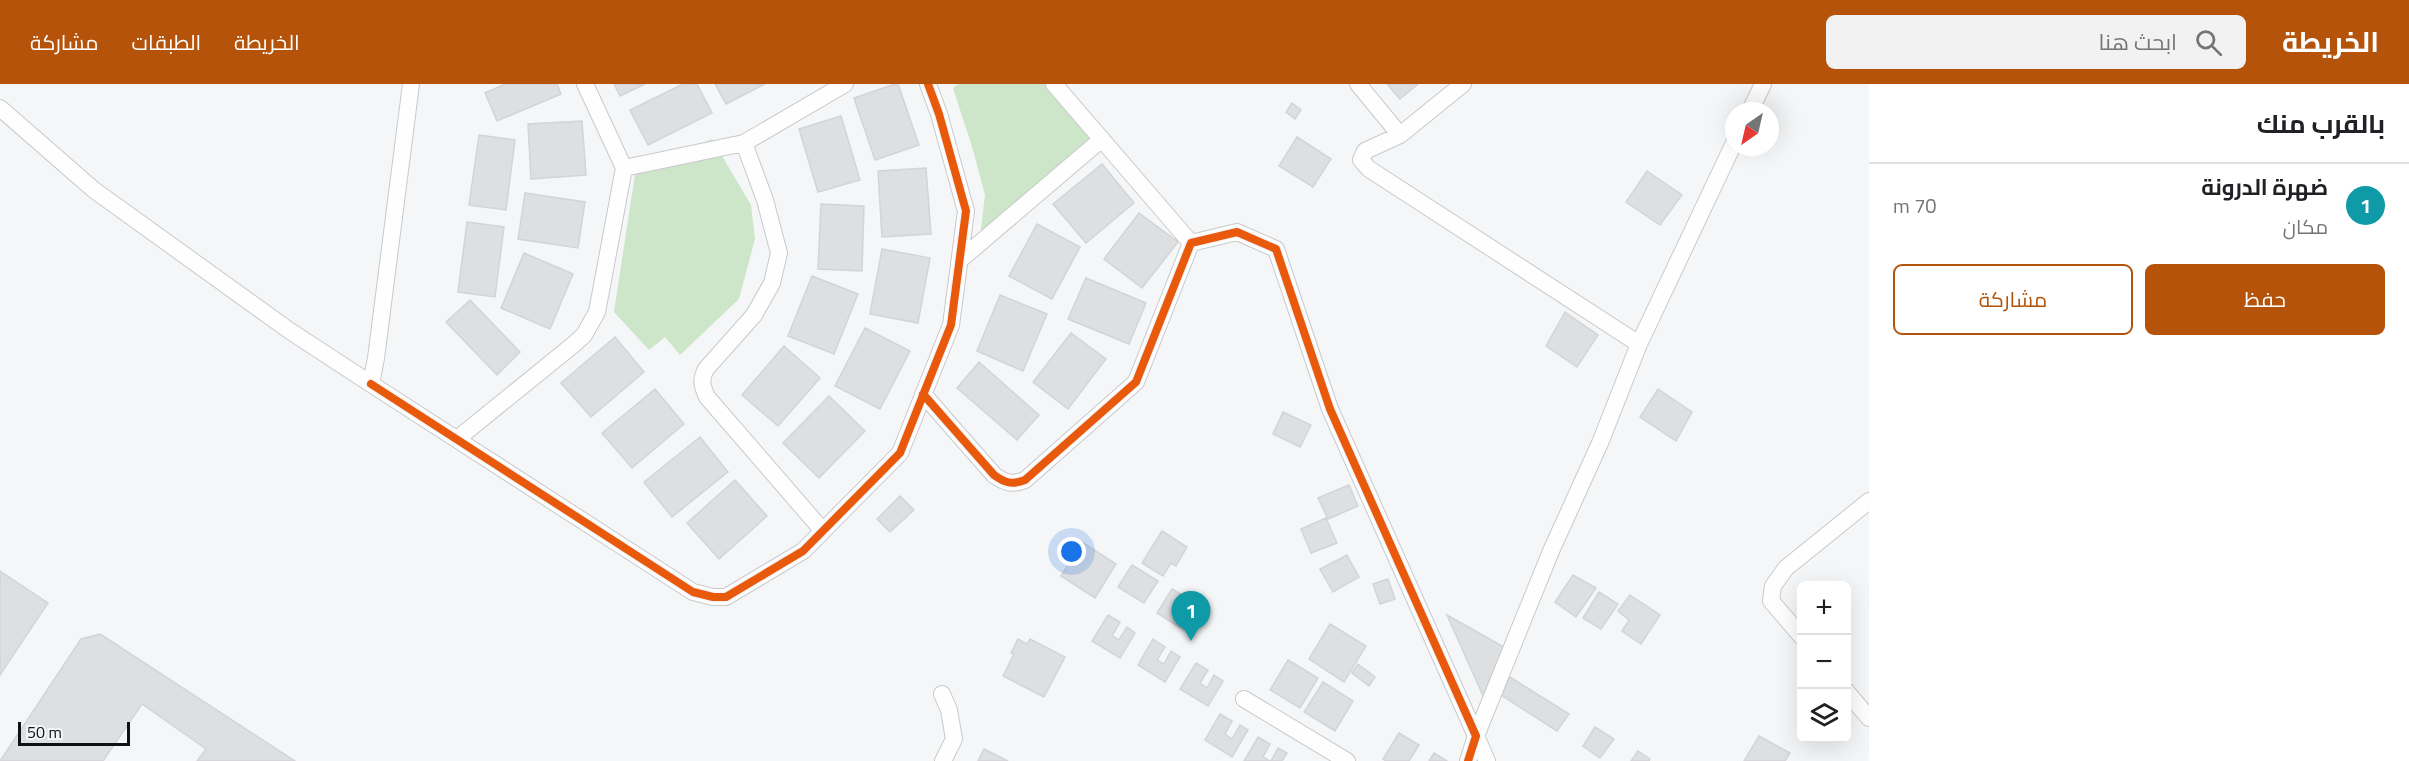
<!DOCTYPE html>
<html lang="ar">
<meta charset="utf-8">
<style>
:root{--surface:#fff;--page:#f2f2f2;--text:#202124;--muted:#757577;--line:#e0e0e0;--accent:#b45309}
body{margin:0;font-family:Georgia,Cairo,serif;background:var(--page);color:var(--text);direction:rtl}
.controls{position:absolute;right:18px;bottom:18px;display:grid;overflow:hidden;border-radius:9px;box-shadow:0 6px 24px #0002}
.controls button{width:54px;height:54px;display:grid;place-items:center;padding:0;border:0;border-bottom:2px solid var(--line);background:var(--surface);color:var(--text);font:30px sans-serif}
.compass{position:absolute;left:1725px;top:18px;width:54px;height:54px;border-radius:50%;background:var(--surface);box-shadow:0 6px 24px #0002;rotate:214deg}
.scale{position:absolute;left:18px;bottom:15px;width:112px;box-sizing:border-box;padding-left:6px;border:3px solid #101112;border-top:0;font-size:16px;line-height:21px;white-space:nowrap;color:#101112;-webkit-text-stroke:4px #f4f5f8;paint-order:stroke}
.you{position:absolute;left:1072px;top:468px;width:21px;height:21px;margin:-15px;border:4px solid #fff;border-radius:50%;background:#1a73e8;box-shadow:0 0 0 9px #1a73e833}
.badge{display:grid;place-items:center;width:39px;height:39px;border-radius:50%;background:var(--accent);color:#fff;font-size:20px;font-weight:700}
.pin{position:absolute;translate:-50% -50px;filter:drop-shadow(0 2px 3px #0008)}
.pin::after{content:'';position:absolute;top:32px;width:21px;height:18px;background:inherit;clip-path:polygon(0 0,100% 0,50% 100%)}
.list{margin:0;padding:0;list-style:none}
h2{display:flex;justify-content:space-between;align-items:center;height:78px;margin:0;padding:0 24px;font-size:26px}
h2 small{font-size:20px;font-weight:400;color:var(--muted)}
.list li{display:grid;grid-template-columns:39px 1fr auto;gap:18px;align-items:center;box-sizing:border-box;height:84px;padding:0 24px;border-top:2px solid var(--line)}
.list b{display:block;font-size:22px;white-space:nowrap}
.list p{margin:0;font-size:20px;white-space:nowrap;color:var(--muted)}
.list em{font-size:20px;font-style:normal;color:var(--muted)}
.actions{display:flex;gap:12px;padding:18px 24px}
.actions a{flex:1;padding:14px 0;border:2px solid var(--accent);border-radius:9px;text-align:center;font-size:21px;color:var(--accent)}
.actions .main{background:var(--accent);color:#fff}
.icon{flex:none;width:33px;height:33px;fill:none;stroke:currentColor;stroke-width:2;stroke-linecap:round;stroke-linejoin:round}
.map{position:relative;flex:none;width:1869px;height:677px;overflow:hidden;direction:ltr}
header{display:flex;align-items:center;gap:36px;box-sizing:border-box;height:84px;padding:0 30px;background:var(--accent);color:#fff}
header strong{font-size:28px}
nav{display:flex;gap:33px;margin-inline-start:auto;font-size:21px}
.search{width:420px;height:54px;background:var(--page);display:flex;align-items:center;gap:15px;box-sizing:border-box;padding:0 21px;border-radius:9px;color:var(--muted);font-size:22px}
main{display:flex}
aside{flex:1;background:var(--surface)}
.map>svg:first-child{display:block}
.green{fill:#cde6ca}
.building{fill:#dedfe0;stroke:#d3d4d5;stroke-width:1.5}
.lines{fill:none;stroke-linecap:round;stroke-linejoin:round}
.street-casing{stroke:#c8c9ca;stroke-width:18}
.street{stroke:#fefefe;stroke-width:16}
.cycleway-casing{stroke:#f4f5f8;stroke-width:11}
.cycleway{stroke:#e8590c;stroke-width:8}
</style>
<header>
<strong>الخريطة</strong>
<div class="search"><svg class="icon" aria-label="search" viewBox="0 0 24 24"><circle cx="10" cy="10" r="6"/><path d="M15 15l6 6"/></svg>ابحث هنا</div>
<nav><a>الخريطة</a><a>الطبقات</a><a>مشاركة</a></nav>
</header>
<main>
<aside>
<h2>بالقرب منك<small></small></h2>
<ul class="list">
<li><span class="badge" style="background:#0f9aa8">1</span><div><b>ضهرة الدرونة</b><p>مكان</p></div><em>70 m</em></li>
</ul>
<div class="actions"><a class="main">حفظ</a><a>مشاركة</a></div>
</aside>
<div class="map">
<svg width="1869" height="677" viewBox="0 0 1869 677">
<rect width="100%" height="100%" fill="#f5f6f7"/>
<path class="green" d="M958,0H1055L1094,46L1089,58L980,153L985,111L973,66L953,4Z
M712,55L751,121L755,155L739,215L680,271L665,253L649,266L614,228L635,90Z"/>
<path class="building" d="M505,0H557L561,10L497,37L485,9Z
M614,0H645L620,12Z
M683,0H697L712,29L648,61L630,26Z
M715,0H765L726,20Z
M895,0H898L919,61L875,76L854,14Z
M1387,0H1418L1400,15Z
M1292,19L1301,26L1295,35L1286,28Z
M841,32L860,96L818,108L799,45Z
M582,37L586,91L531,95L528,40Z
M479,51L515,56L506,126L469,121Z
M1297,53L1331,75L1313,103L1279,82Z
M1102,80L1134,119L1086,159L1053,120Z
M926,84L931,150L882,153L878,87Z
M1647,87L1682,111L1660,141L1626,118Z
M525,109L585,118L578,164L518,155Z
M821,120L864,122L862,187L818,185Z
M1139,129L1178,158L1142,204L1104,175Z
M467,138L504,143L495,213L458,208Z
M1037,140L1080,163L1052,215L1009,192Z
M882,165L930,174L918,239L870,230Z
M524,169L573,190L550,245L501,224Z
M812,192L858,210L834,270L788,252Z
M1086,194L1146,219L1129,260L1068,235Z
M1000,211L1047,230L1023,287L977,267Z
M470,216L520,268L497,291L446,238Z
M1565,228L1598,251L1577,283L1546,262Z
M865,244L910,267L880,325L835,302Z
M1071,249L1106,275L1068,325L1033,298Z
M615,253L644,288L591,333L561,299Z
M784,262L820,294L778,342L742,311Z
M979,278L1039,331L1017,356L957,304Z
M655,305L684,340L632,384L602,349Z
M1658,305L1692,328L1676,357L1640,333Z
M829,312L865,347L819,394L783,359Z
M1283,328L1311,341L1300,363L1273,350Z
M700,353L728,388L672,433L644,398Z
M735,396L767,432L719,475L687,439Z
M1349,401L1358,422L1328,435L1318,414Z
M900,412L914,426L890,448L877,435Z
M1326,434L1337,459L1311,469L1301,445Z
M1162,447L1187,463L1176,482L1171,479L1163,492L1142,479Z
M1082,458L1116,480L1095,514L1061,492Z
M1347,471L1359,493L1333,508L1320,485Z
M1132,481L1158,497L1144,519L1118,503Z
M0,487L48,519L0,591Z
M1573,491L1596,504L1576,533L1555,518Z
M1388,495L1395,515L1380,520L1373,500Z
M1172,505L1199,521L1184,546L1157,529Z
M1599,508L1618,520L1601,545L1583,534Z
M1630,511L1660,531L1641,560L1622,547L1629,536L1618,527Z
M1108,531L1120,538L1112,552L1119,556L1127,543L1135,549L1120,574L1092,557Z
M1447,531L1504,563L1483,612Z
M1330,540L1366,562L1344,598L1309,575Z
M100,550L295,677H197L206,665L142,620L103,677H0L81,555Z
M1018,555L1027,560L1030,555L1065,573L1044,613L1003,592L1014,570L1011,569Z
M1153,555L1165,563L1157,576L1164,580L1171,567L1180,573L1165,598L1138,581Z
M1288,576L1318,594L1300,624L1270,606Z
M1196,579L1208,586L1200,599L1207,604L1214,591L1223,597L1208,622L1180,605Z
M1358,580L1375,593L1369,602L1352,589Z
M1510,593L1569,630L1557,647L1501,611Z
M1323,598L1353,617L1335,647L1304,628Z
M1220,630L1232,637L1225,650L1232,655L1240,641L1248,646L1232,673L1205,656Z
M1595,643L1614,655L1600,674L1583,662Z
M1399,649L1419,661L1409,677H1386L1383,675Z
M1759,652L1790,669L1785,677H1744Z
M1258,653L1270,660L1263,673L1270,677H1244Z
M1278,664L1287,669L1282,677H1271Z
M984,665L1008,677H978Z
M1638,667L1650,675L1649,677H1631Z
M1434,669L1447,677H1429Z"/>
<g class="lines">
<defs>
<path id="street" d="M585,0L624,84
M1054,0L1191,159
M1358,0L1400,51L1463,0
M0,24L94,106L290,247L371,300L376,274L411,0
M1750,27L1763,0
M1400,51L1365,67L1361,76L1369,85L1639,260
M960,176L1102,55
M371,300L693,508L713,513H726L803,467L900,369L951,241L966,127L939,30L928,0
M923,310L994,391C1005,399 1012,401 1025,396L1136,298L1191,159L1237,148L1276,165L1330,325L1476,652L1468,677
M457,355L573,261L584,251L597,228L624,84L744,59
M823,447L707,313C702,302 700,296 706,285L754,231L772,199L779,169L765,116L744,59L845,0
M1802,553L1771,517L1773,502L1786,484L1869,417
M1846,607L1869,634
M942,610L949,626L954,655L943,677
M1244,615L1347,677
M1487,677L1476,652L1551,467L1600,359L1639,260L1734,59"/>
</defs>
<use href="#street" class="street-casing"/>
<use href="#street" class="street"/>
<defs>
<path id="cycleway" d="M371,300L693,508L713,513H726L803,467L900,369L951,241L966,127L939,30L928,0
M923,310L994,391C1005,399 1012,401 1025,396L1136,298L1191,159L1237,148L1276,165L1330,325L1476,652L1468,677"/>
</defs>
<use href="#cycleway" class="cycleway-casing"/>
<use href="#cycleway" class="cycleway"/>
</g>
</svg>
<div class="controls">
<button>+</button>
<button>−</button>
<button><svg class="icon" aria-label="layers" viewBox="0 0 24 24"><path d="M12 4l9 5-9 5-9-5zM3 14l9 5 9-5"/></svg></button>
</div>
<svg class="compass" viewBox="-18 -18 36 36"><path d="M0-13l5 13h-10z" fill="#e53935"/><path d="M0 13l5-13h-10z" fill="#757577"/></svg>
<div class="scale">50 m</div>
<div class="you"></div>
<div class="pin badge" style="left:1191px;top:557px;background:#0f9aa8">1</div>
</div>
</main>
